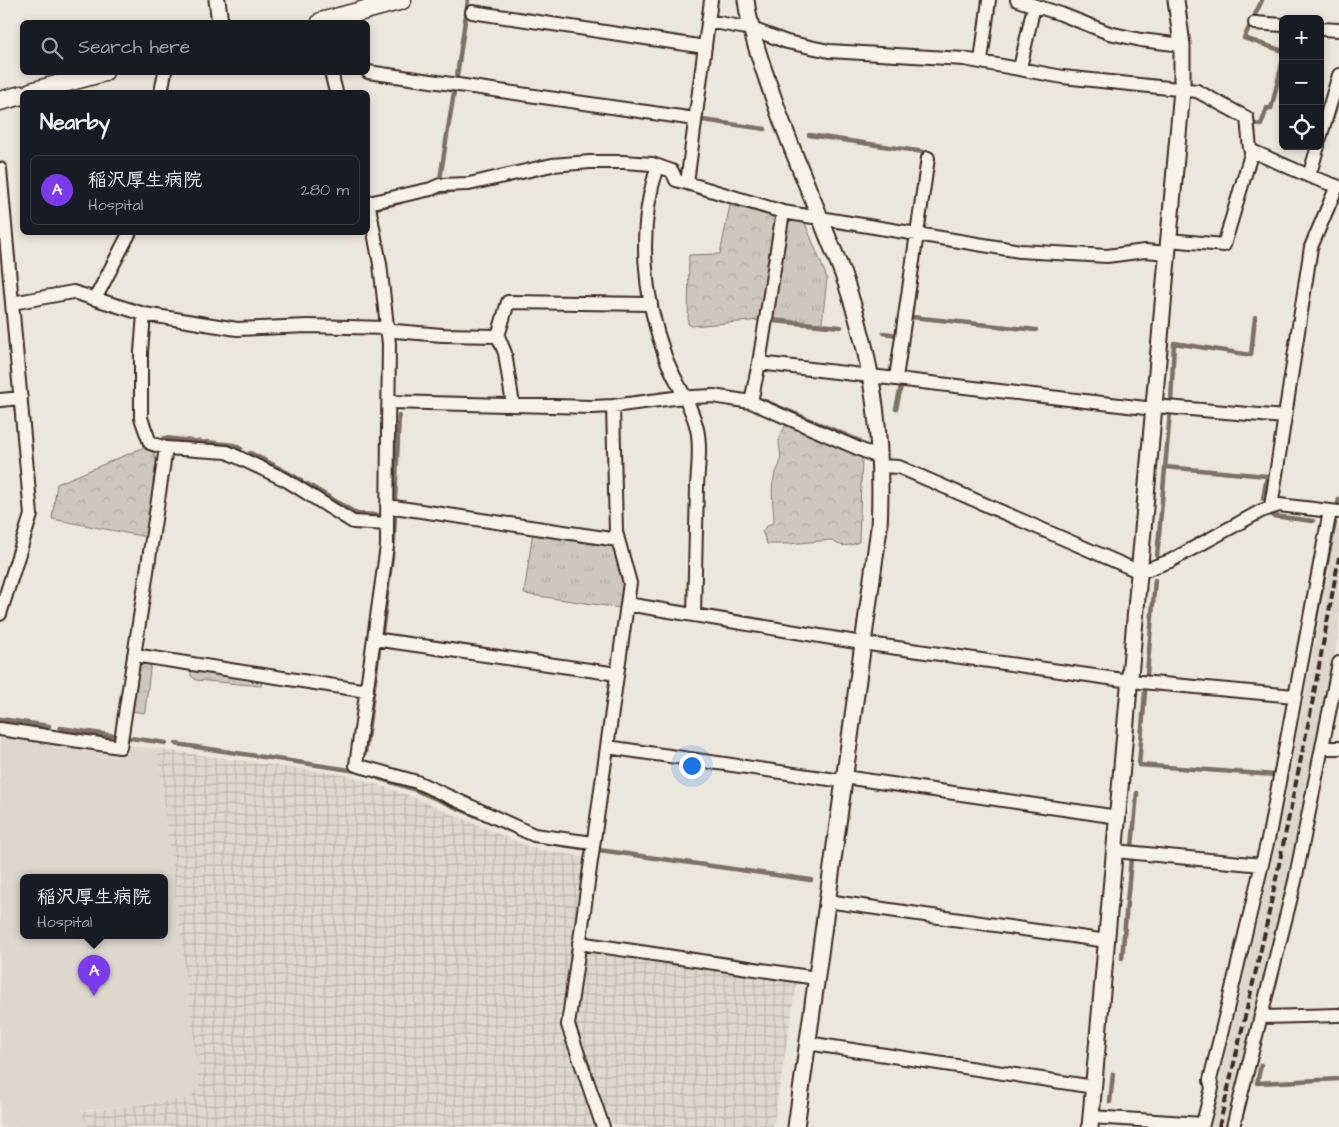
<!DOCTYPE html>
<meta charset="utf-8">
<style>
:root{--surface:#171b24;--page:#20242c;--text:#f1f3f6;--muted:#9ea1a6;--line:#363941;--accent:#7c3aed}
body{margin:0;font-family:"Architects Daughter","Klee One",sans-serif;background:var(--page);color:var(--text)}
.controls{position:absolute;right:15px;top:15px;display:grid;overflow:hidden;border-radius:8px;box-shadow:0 2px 8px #0003}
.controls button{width:45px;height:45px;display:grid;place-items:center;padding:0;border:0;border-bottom:1px solid var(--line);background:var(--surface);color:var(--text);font:25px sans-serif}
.you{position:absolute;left:691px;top:765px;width:18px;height:18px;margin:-12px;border:4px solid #fff;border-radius:50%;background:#1a73e8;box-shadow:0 0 0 8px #1a73e833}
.badge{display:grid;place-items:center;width:32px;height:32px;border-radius:50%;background:var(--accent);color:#fff;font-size:16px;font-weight:700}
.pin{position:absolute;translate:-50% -41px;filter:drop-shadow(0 1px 2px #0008)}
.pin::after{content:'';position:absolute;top:26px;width:18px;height:15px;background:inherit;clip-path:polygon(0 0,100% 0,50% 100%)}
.popup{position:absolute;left:20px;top:874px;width:148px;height:65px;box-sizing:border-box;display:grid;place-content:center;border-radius:8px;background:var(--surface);filter:drop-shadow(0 1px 4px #0005);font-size:16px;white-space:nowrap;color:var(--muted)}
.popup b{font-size:19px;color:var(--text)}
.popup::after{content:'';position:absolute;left:50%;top:100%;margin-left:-10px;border:10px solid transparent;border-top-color:var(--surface)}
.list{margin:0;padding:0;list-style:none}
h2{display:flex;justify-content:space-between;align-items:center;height:65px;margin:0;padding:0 20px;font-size:21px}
h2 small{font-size:16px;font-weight:400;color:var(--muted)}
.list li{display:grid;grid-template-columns:32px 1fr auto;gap:15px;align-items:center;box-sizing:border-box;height:70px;margin:0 10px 10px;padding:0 10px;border:1px solid var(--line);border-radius:8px}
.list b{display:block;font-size:19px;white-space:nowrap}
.list p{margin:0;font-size:16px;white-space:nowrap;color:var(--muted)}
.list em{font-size:16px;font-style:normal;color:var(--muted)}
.icon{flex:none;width:28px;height:28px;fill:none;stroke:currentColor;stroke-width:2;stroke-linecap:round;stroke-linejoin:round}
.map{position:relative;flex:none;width:1339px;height:1127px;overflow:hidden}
.search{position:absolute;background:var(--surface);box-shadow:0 2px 8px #0003;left:20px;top:20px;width:350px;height:55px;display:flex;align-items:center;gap:12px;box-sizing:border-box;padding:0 18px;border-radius:8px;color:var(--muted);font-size:19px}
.panel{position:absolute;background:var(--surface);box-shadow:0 2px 8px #0003;left:20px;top:90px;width:350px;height:145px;border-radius:8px}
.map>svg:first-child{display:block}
.built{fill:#ddd7cc;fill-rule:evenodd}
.industrial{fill:url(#industrial-grid)}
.grass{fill:url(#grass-tufts);stroke:#84796d}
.forest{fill:url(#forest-crowns);stroke:#84796d}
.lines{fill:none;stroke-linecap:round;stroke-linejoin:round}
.stream{stroke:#7c7064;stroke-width:4.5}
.minor-casing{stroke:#3b2a1e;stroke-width:16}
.tertiary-casing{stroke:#3b2a1e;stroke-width:19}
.secondary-casing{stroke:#3b2a1e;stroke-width:21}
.minor{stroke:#f7f3e8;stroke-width:12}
.tertiary{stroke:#f7f3e8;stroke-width:15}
.secondary{stroke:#f7f3e8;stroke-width:18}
.rail{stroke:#3b2a1e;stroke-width:4;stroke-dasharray:8 4;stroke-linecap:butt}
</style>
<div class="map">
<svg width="1339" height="1127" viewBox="0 0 1339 1127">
<defs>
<pattern id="industrial-grid" width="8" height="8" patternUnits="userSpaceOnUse" patternTransform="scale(1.25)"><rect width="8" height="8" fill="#ddd7cc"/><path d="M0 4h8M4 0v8" fill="none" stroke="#bfb9af"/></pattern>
<pattern id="grass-tufts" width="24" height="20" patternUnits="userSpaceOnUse" patternTransform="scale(1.25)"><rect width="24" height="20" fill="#cec8bc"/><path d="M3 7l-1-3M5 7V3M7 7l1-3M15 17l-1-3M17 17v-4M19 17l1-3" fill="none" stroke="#b2aca1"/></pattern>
<pattern id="forest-crowns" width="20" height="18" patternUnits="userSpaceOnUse" patternTransform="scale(1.25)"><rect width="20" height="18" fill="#cec8bc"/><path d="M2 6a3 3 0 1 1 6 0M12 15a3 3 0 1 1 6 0" fill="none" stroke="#b2aca1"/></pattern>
</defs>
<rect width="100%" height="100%" fill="#ece7dc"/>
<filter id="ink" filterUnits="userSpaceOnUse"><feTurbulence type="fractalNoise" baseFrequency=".02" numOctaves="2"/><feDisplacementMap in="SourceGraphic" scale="10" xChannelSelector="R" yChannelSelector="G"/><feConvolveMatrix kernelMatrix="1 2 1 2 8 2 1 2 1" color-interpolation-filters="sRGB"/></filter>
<g filter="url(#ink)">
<path class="built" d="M1339,518V632L1303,818L1262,999L1229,1127H1208L1278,835Z
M0,736L126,753L127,745L157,749L199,1085L190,1098L81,1111L88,1127H0ZM24,877H164V935H24Z"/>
<path class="industrial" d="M157,749L351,776L408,795L532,848L585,857L562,1022L596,1127H88L81,1112L190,1098L199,1085Z
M584,949L797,981L773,1127H632L609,1123L575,1023V1008Z"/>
<path class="grass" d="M787,217L803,218L827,278L822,323L770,318Z
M533,531L611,542L624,586L620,608L524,594Z"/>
<path class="forest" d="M730,205L774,216L776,220L761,320L692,326L688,324L689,255L720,254Z
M786,425L862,457L859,542C848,547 840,547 831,540L788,544H767L762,531L767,526L774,522C774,510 770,489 774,478C775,473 779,468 780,463C783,446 773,445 786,425Z
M147,446L154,454L158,466L147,537L52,519L57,484Z
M140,661H151L145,712L143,713L133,711Z
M191,666L263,677L261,686L196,680L191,676Z"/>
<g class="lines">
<path class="stream" d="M1262,0L1244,38L1283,51
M457,76L468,0
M703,120L765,129
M1255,124L1261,125L1267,108L1271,109L1283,60
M809,135L924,152
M440,179L454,92
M433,194L455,190
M376,208L401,202
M911,317L1036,330
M773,321L841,327
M884,333L897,335
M760,399L860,441
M1171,402L1174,343L1251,355L1255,317
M896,409L901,386
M164,438L202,442
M206,442L234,445L241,449
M250,453L274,465
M277,467L301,480
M1165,467L1267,476L1263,499
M307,484L357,514L377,515
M395,502L399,415
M1338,504L1339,499
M1273,516L1313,521
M1157,557L1170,413
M1314,627L1335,523H1332
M382,633L394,540L395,515
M1147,674L1155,580
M1145,692L1139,765L1275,775
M0,719L49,726
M60,728L116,736
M130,738L166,743
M176,744L357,771
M365,753L379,650
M378,778L413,789L483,819
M551,843L582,848
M1132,847L1137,793
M599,850L811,880
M1122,958L1131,859
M1261,1065L1257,1083L1339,1079
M1110,1102L1113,1074"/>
<defs>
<path id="minor" d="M711,0L687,183L783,212L759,363L751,402
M1017,0L1061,14L1109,33L1141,40L1182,45
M472,12L705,47
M708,21L752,29L787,42L829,51L964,59L1063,77L1197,91L1247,118L1250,149L1252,151L1309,176L1339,187
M1255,23L1283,25
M1320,29L1339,30
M981,61L989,0
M1020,68L1034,6
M331,72L336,92
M368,72L695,119
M161,92L165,72
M1320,138L1339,75
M658,166C637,227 643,295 665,356C674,381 691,402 697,429C701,446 698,468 697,486C696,529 695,572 694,615
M0,169L31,515L0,614
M1309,176L1318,146
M368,202H373L431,189L440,185L469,184L552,165L590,162H624L652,164L672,171L676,180L687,183
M783,212L1020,251L1107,256L1145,251L1168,253
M1169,240L1224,245L1252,151
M95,299L130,232
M12,303L73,292L144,314L237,329L308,326L387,328L395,331L442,335L498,336L508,302L651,304
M144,314L141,352V418L150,443L166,448
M498,336L505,353L513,405
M759,363L1154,409
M896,378L928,158
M0,400L21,398
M389,402L592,407L613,406L674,398L713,396L751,402L880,458
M1155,406L1285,417
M880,466L899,467L1140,572L1170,561L1261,511L1279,505L1339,512
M387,506L618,540
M1271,507L1311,247L1337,186
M387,524V546L356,765L417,782L534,835L593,843
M627,604L862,643L1130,681L1295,696
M374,639L617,674
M134,655L367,691
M0,729L120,747L166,448L227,452L286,480L353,522L387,524L389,344L380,264L368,201
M607,747L843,781
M1323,748H1339
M844,777L1118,817
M1115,851L1262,865
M827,901L1107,941
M579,943L816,978
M1262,1017L1339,1015
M807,1043L1094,1087
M1091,1117L1203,1124
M603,1127L568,1025L630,583L616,532L613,406
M1202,1127L1212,1088L1210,1080L1269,835L1330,511
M1233,1127L1295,881L1339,663"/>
<path id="tertiary" d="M217,0L220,22
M746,0C750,31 761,62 771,91C786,135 804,179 822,222C830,244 841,266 848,289C875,369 883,444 879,528L796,1127
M1090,1127L1182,90V45L1176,0"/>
<path id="secondary" d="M321,22L402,0
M31,92L104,72
M0,101L22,95"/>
</defs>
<use href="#minor" class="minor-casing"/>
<use href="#tertiary" class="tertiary-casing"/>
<use href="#secondary" class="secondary-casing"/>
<use href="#minor" class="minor"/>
<use href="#tertiary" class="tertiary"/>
<use href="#secondary" class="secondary"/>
<path class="rail" d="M1219,1127L1265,932L1310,715L1339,557"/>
</g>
</g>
</svg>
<div class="controls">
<button>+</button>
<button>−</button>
<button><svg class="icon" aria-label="locate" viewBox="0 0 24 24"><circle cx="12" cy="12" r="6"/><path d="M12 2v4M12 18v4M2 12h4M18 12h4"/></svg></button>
</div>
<div class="you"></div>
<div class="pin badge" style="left:94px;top:996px">A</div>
<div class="popup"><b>稲沢厚生病院</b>Hospital</div>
<div class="search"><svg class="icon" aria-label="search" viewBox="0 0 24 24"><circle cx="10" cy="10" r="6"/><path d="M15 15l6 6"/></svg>Search here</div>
<section class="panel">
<h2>Nearby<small></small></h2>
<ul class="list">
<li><span class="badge">A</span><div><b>稲沢厚生病院</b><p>Hospital</p></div><em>280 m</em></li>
</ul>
</section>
</div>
